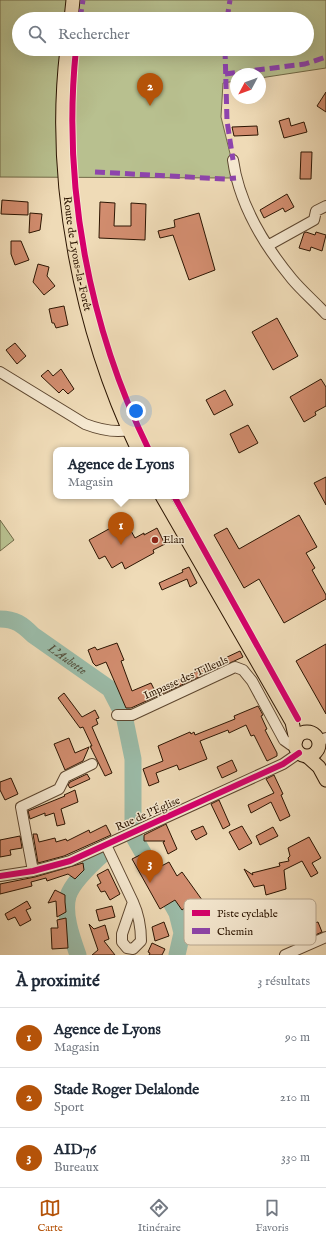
<!DOCTYPE html>
<html lang="fr">
<meta charset="utf-8">
<style>
:root{--surface:#fff;--page:#f6f6f7;--text:#1f2937;--muted:#747a83;--line:#e0e1e3;--accent:#b45309}
body{margin:0;font-family:"IM FELL English",serif;background:var(--page);color:var(--text)}
.compass{position:absolute;left:230px;top:68px;width:36px;height:36px;border-radius:50%;background:var(--surface);box-shadow:0 4px 16px #0002;rotate:229deg}
.you{position:absolute;left:136px;top:411px;width:14px;height:14px;margin:-10px;border:3px solid #fff;border-radius:50%;background:#1a73e8;box-shadow:0 0 0 6px #1a73e833}
.badge{display:grid;place-items:center;width:26px;height:26px;border-radius:50%;background:var(--accent);color:#fff;font-size:13px;font-weight:700}
.pin{position:absolute;translate:-50% -33px;filter:drop-shadow(0 1px 2px #0008)}
.pin::after{content:'';position:absolute;top:21px;width:14px;height:12px;background:inherit;clip-path:polygon(0 0,100% 0,50% 100%)}
.popup{position:absolute;left:53px;top:447px;width:136px;height:52px;box-sizing:border-box;display:grid;place-content:center;border-radius:8px;background:var(--surface);filter:drop-shadow(0 1px 3px #0005);font-size:13px;white-space:nowrap;color:var(--muted)}
.popup b{font-size:15px;color:var(--text)}
.popup::after{content:'';position:absolute;left:50%;top:100%;margin-left:-8px;border:8px solid transparent;border-top-color:var(--surface)}
.list{margin:0;padding:0;list-style:none}
h2{display:flex;justify-content:space-between;align-items:center;height:52px;margin:0;padding:0 16px;font-size:17px}
h2 small{font-size:13px;font-weight:400;color:var(--muted)}
.list li{display:grid;grid-template-columns:26px 1fr auto;gap:12px;align-items:center;box-sizing:border-box;height:60px;padding:0 16px;border-top:1px solid var(--line)}
.list b{display:block;font-size:15px;white-space:nowrap}
.list p{margin:0;font-size:13px;white-space:nowrap;color:var(--muted)}
.list em{font-size:13px;font-style:normal;color:var(--muted)}
.icon{flex:none;width:22px;height:22px;fill:none;stroke:currentColor;stroke-width:2;stroke-linecap:round;stroke-linejoin:round}
.map{position:relative;flex:none;width:326px;height:955px;overflow:hidden}
.search{position:absolute;background:var(--surface);box-shadow:0 4px 16px #0002;left:12px;right:12px;top:12px;height:44px;display:flex;align-items:center;gap:10px;box-sizing:border-box;padding:0 14px;border-radius:22px;color:var(--muted);font-size:15px}
.sheet{height:232px;background:var(--surface)}
nav{display:flex;justify-content:space-around;align-items:center;box-sizing:border-box;height:56px;border-top:1px solid var(--line);background:var(--surface);font-size:11px;color:var(--muted)}
nav a{display:grid;justify-items:center;gap:2px}
nav .on{color:var(--accent)}
.map>svg:first-child{display:block}
.green{fill:#b8c08f;stroke:#726a48;fill-rule:evenodd}
.lines{fill:none;stroke-linecap:round;stroke-linejoin:round}
.river{stroke:#9bbca9;stroke-width:17}
.building{fill:#d28d6f;stroke:#2c1502}
.minor-casing{stroke:#5d462f;stroke-width:12}
.major-casing{stroke:#2c1502;stroke-width:15}
.minor{stroke:#f5e8d0;stroke-width:10}
.major{stroke:#efdbb7;stroke-width:13}
.quiet{stroke:#8e44ad;stroke-width:5;stroke-dasharray:10 5;stroke-linecap:butt}
.cycleway-casing{stroke:#f5e8d0;stroke-width:8}
.cycleway{stroke:#d6006c;stroke-width:6}
.poi-dot{fill:#8f2418;stroke:#f5e8d0;stroke-width:1.5}
.labels{text-anchor:middle;dominant-baseline:central;stroke-width:3;stroke-linejoin:round;paint-order:stroke}
.street-label{font-size:11px;fill:#2c1502;stroke:#f5e8d0}
.poi-label{font-size:11px;fill:#2c1502;stroke:#f5e8d0;text-anchor:start}
.water-label{font-size:12px;font-style:italic;fill:#534f3c;stroke:#f5e8d0}
.key{fill:#f5e8d0;stroke:#b9a992;stroke-width:1}
.key-label{font-size:11px;fill:#2c1502}
</style>
<div class="map">
<svg width="326" height="955" viewBox="0 0 326 955">
<rect width="100%" height="100%" fill="#efdbb7"/>
<filter id="stains"><feTurbulence type="fractalNoise" baseFrequency=".005" numOctaves="4"/><feColorMatrix values="0 0 0 0 .2 0 0 0 0 .09 0 0 0 0 .02 0 0 0 .5 -.17"/></filter>
<radialGradient id="worn" r=".72"><stop offset=".6" stop-color="#630" stop-opacity="0"/><stop offset="1" stop-color="#630" stop-opacity=".3"/></radialGradient>
<path class="green" d="M0,0H326V68L260,78V74H236V81L223,83L221,117L236,178L0,177ZM19,19H307V49H19Z
M0,520L14,540L0,551Z"/>
<g class="lines">
<g class="river">
<path id="s1" d="M0,619C15,619 22,624 33,635L110,689L123,714"/>
<path d="M125,720L133,759V826"/>
<path d="M134,837L177,913L182,933L177,955"/>
<path d="M78,955C72,938 63,914 68,896C72,883 94,862 104,853"/>
</g>
</g>
<path class="building" d="M326,92V112L317,106Z
M289,118L291,126L304,122L307,132L284,138L279,121Z
M257,126L258,135L234,136L232,127Z
M301,152H312L311,179H300Z
M287,194L294,207L285,212L283,208L264,218L260,210Z
M2,200L28,202V215L1,214Z
M100,202L115,203L114,226H131V203L146,204L145,240L99,238Z
M30,213L42,214L40,230L29,233Z
M199,213L215,270L189,280L173,235L160,238L158,231L175,227L174,220Z
M306,232L315,235L316,232L326,235L322,251L311,247L310,251L299,248L304,233Z
M11,241H21L29,260L15,265L11,254Z
M38,264L49,267L47,276L55,286L44,295L33,282Z
M64,306L68,325L56,328L54,323H52L49,309Z
M277,318L298,356L273,370L252,332Z
M15,343L26,356L17,364L6,350Z
M61,369L74,389L68,394L63,389L59,393L41,376L48,370L53,376Z
M321,379L326,387V406L315,412L316,415L304,422L290,397Z
M225,390L233,405L214,415L206,400Z
M248,425L258,443L239,453L230,434Z
M326,477V505L314,483Z
M299,515L317,547L306,553L315,568L312,570L326,595V599L284,623L259,579L244,588L214,535L227,528L239,549Z
M125,520L135,538L144,533V535L157,528L165,544L153,550L154,553L125,569L122,562L112,568L105,556L99,559L89,540Z
M189,567L197,583L190,587L187,579L162,590L159,583L183,572L182,570Z
M117,643L124,660L121,661L132,691L151,683L155,691L240,651L243,657L131,708H126L106,662L96,666L93,663L88,650L95,647L97,650Z
M326,644V714L296,661Z
M64,693L82,717L95,710L99,718L96,719L98,724L92,727L112,773L105,776L90,746H92L83,727L80,728L58,698Z
M258,706L263,715L261,716L267,729L265,730L277,753V756L267,761L254,735L251,736L246,725L229,733L228,730L200,741L207,759L179,770L177,765L156,773L159,782L149,786L143,769L163,761L158,746L190,732L191,734L194,732L195,735L235,719L234,716Z
M69,738L75,753L89,747L83,761L65,770L54,744Z
M232,760L237,771L222,778L217,767Z
M87,774L90,779L70,788L68,785L70,782Z
M274,775L283,794L281,795L290,816L280,821L271,802L251,813L248,805L274,793L266,779Z
M11,778L18,794L5,800L0,790V782Z
M75,790L78,802L61,809L65,824L57,826L54,813L45,816V813L30,819L28,811L65,796L64,795Z
M219,800L230,825L223,829L211,804Z
M166,824L177,849L168,854L163,842L165,841H144V835Z
M106,825L111,835L64,856L38,863L33,834H37L39,842L55,838L56,842L66,839L67,841L89,830L90,833Z
M203,826L207,834L196,840L191,831Z
M242,826L252,843L239,850L229,832Z
M273,827L278,836L260,845L256,836Z
M20,836L22,848L10,850L11,855L0,857V840Z
M309,837L321,858L312,863L318,873L311,877L302,861L284,870L286,889L266,895L264,885L254,887L244,869L253,875L252,873L280,866L279,863L289,861L288,858L290,856L288,848Z
M142,854L152,871L169,862L177,876L182,872L205,904L198,909L193,902L182,910L175,900L160,909L132,859Z
M83,863L84,870L75,879L68,874L47,881L46,878L31,882L32,886L0,894V884L35,877Z
M108,869L120,894L110,900L105,891L101,892L97,885L101,883L97,875Z
M55,890L65,895V902L66,912L57,917L56,901L48,903Z
M27,901L31,908L26,910L31,920L20,926L15,917L8,920L5,914Z
M112,906L115,917L99,921L96,910Z
M66,918L68,948L52,949L51,928H58L57,920Z
M164,922L169,936L155,941L152,927Z
M318,922L322,932L297,943L294,934L309,929L307,925Z
M89,924L94,929L105,925L109,939L104,941L115,955H92L98,950Z
M152,943L165,949L162,955H149L150,953L148,952Z"/>
<g class="lines">
<defs>
<path id="minor" d="M233,160C239,203 264,245 292,279C302,291 315,302 326,314
M269,245L314,220L316,211L326,206
M0,372L85,424C98,429 114,433 129,430
M117,715H132L235,667L243,670L252,681L284,740L291,745H295
M319,741L326,738
M106,845L133,902C139,915 141,928 141,941L133,949L127,948L122,942V934L133,902
M33,871L21,807L59,789L65,777L92,764
M0,876L33,871L70,861L283,764L299,753
M285,955L326,937"/>
<g id="major">
<path d="M71,19L73,0"/>
<path id="s2" d="M67,49C51,182 81,330 138,450"/>
<path d="M162,496L292,722L296,740"/>
<circle cx="307" cy="744" r="12"/>
<path d="M308,757L319,767L326,780"/>
</g>
</defs>
<use href="#minor" class="minor-casing"/>
<use href="#major" class="major-casing"/>
<use href="#minor" class="minor"/>
<use href="#major" class="major"/>
<path class="quiet" d="M80,19L83,0
M227,19L230,0
M225,49L227,121L233,160
M225,74L305,64L326,57
M95,172L225,179L236,178"/>
<defs>
<path id="cycleway" d="M76,49C62,185 89,328 149,450
M174,496L298,719
M0,876L33,871L70,861L283,764L299,753"/>
</defs>
<use href="#cycleway" class="cycleway-casing"/>
<use href="#cycleway" class="cycleway"/>
</g>
<circle class="poi-dot" cx="155" cy="540" r="4"/>
<g class="labels">
<g class="street-label">
<text stroke="none"><textPath href="#s2" startOffset="206">Route de Lyons-la-Forêt</textPath></text>
<text transform="translate(186 678) rotate(-24)">Impasse des Tilleuls</text>
<text transform="translate(148 814) rotate(-24)">Rue de l'Église</text>
</g>
<g class="poi-label">
<text x="163" y="540">Elan</text>
</g>
<g class="water-label">
<text stroke="none"><textPath href="#s1" startOffset="80">L'Aubette</textPath></text>
</g>
</g>
<rect x="184" y="899" width="132" height="46" rx="6" class="key"/>
<rect x="192" y="910" width="18" height="6" fill="#d6006c"/>
<rect x="192" y="928" width="18" height="6" fill="#8e44ad"/>
<g class="key-label">
<text x="217" y="917">Piste cyclable</text>
<text x="217" y="935">Chemin</text>
</g>
<rect width="100%" height="100%" filter="url(#stains)"/>
<rect width="100%" height="100%" fill="url(#worn)"/>
</svg>
<svg class="compass" viewBox="-18 -18 36 36"><path d="M0-13l5 13h-10z" fill="#e53935"/><path d="M0 13l5-13h-10z" fill="#747a83"/></svg>
<div class="you"></div>
<div class="pin badge" style="left:121px;top:545px">1</div>
<div class="popup"><b>Agence de Lyons</b>Magasin</div>
<div class="pin badge" style="left:150px;top:106px">2</div>
<div class="pin badge" style="left:150px;top:883px">3</div>
<div class="search"><svg class="icon" aria-label="search" viewBox="0 0 24 24"><circle cx="10" cy="10" r="6"/><path d="M15 15l6 6"/></svg>Rechercher</div>
</div>
<section class="sheet">
<h2>À proximité<small>3 résultats</small></h2>
<ul class="list">
<li><span class="badge">1</span><div><b>Agence de Lyons</b><p>Magasin</p></div><em>90 m</em></li>
<li><span class="badge">2</span><div><b>Stade Roger Delalonde</b><p>Sport</p></div><em>210 m</em></li>
<li><span class="badge">3</span><div><b>AID76</b><p>Bureaux</p></div><em>330 m</em></li>
</ul>
</section>
<nav>
<a class="on"><svg class="icon" aria-label="map" viewBox="0 0 24 24"><path d="M3 6l6-2 6 2 6-2v14l-6 2-6-2-6 2zM9 4v14M15 6v14"/></svg>Carte</a>
<a><svg class="icon" aria-label="directions" viewBox="0 0 24 24"><path d="M12 3l9 9-9 9-9-9zM9 14v-3h6M13 9l2 2-2 2"/></svg>Itinéraire</a>
<a><svg class="icon" aria-label="saved" viewBox="0 0 24 24"><path d="M7 4h10v16l-5-4-5 4z"/></svg>Favoris</a>
</nav>
